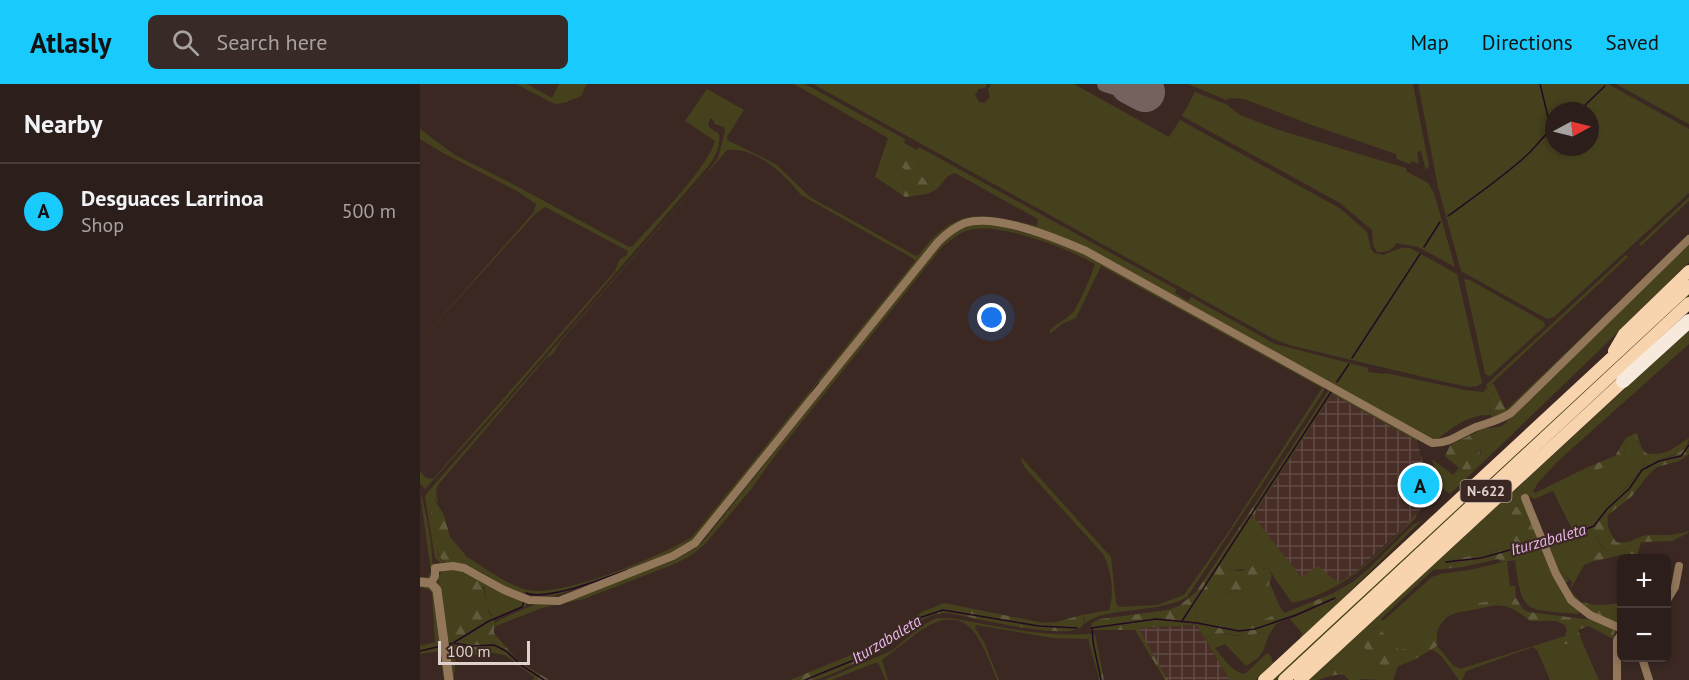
<!DOCTYPE html>
<meta charset="utf-8">
<style>
:root{--surface:#2c1e1a;--page:#382b27;--text:#f1f3f6;--muted:#a6a2a2;--line:#483c39;--accent:#19cafc}
body{margin:0;font-family:"PT Sans",sans-serif;background:var(--page);color:var(--text)}
.controls{position:absolute;right:18px;bottom:18px;display:grid;overflow:hidden;border-radius:9px;box-shadow:0 3px 9px #0003}
.controls button{width:54px;height:54px;display:grid;place-items:center;padding:0;border:0;border-bottom:2px solid var(--line);background:var(--surface);color:var(--text);font:30px sans-serif}
.compass{position:absolute;left:1125px;top:18px;width:54px;height:54px;border-radius:50%;background:var(--surface);box-shadow:0 3px 9px #0003;rotate:83deg}
.scale{position:absolute;left:18px;bottom:15px;width:92px;box-sizing:border-box;padding-left:6px;border:3px solid #dfd1ce;border-top:0;font-size:16px;line-height:21px;white-space:nowrap;color:#dfd1ce;-webkit-text-stroke:4px #3b2823;paint-order:stroke}
.you{position:absolute;left:572px;top:234px;width:21px;height:21px;margin:-15px;border:4px solid #fff;border-radius:50%;background:#1a73e8;box-shadow:0 0 0 9px #1a73e833}
.badge{display:grid;place-items:center;width:39px;height:39px;border-radius:50%;background:var(--accent);color:#111;font-size:20px;font-weight:700}
.pin{position:absolute;translate:-50% -50%;border:3px solid #fff;box-shadow:0 2px 6px #0006}
.list{margin:0;padding:0;list-style:none}
h2{display:flex;justify-content:space-between;align-items:center;height:78px;margin:0;padding:0 24px;font-size:26px}
h2 small{font-size:20px;font-weight:400;color:var(--muted)}
.list li{display:grid;grid-template-columns:39px 1fr auto;gap:18px;align-items:center;box-sizing:border-box;height:96px;padding:0 24px;border-top:2px solid var(--line)}
.list b{display:block;font-size:22px;white-space:nowrap}
.list p{margin:0;font-size:20px;white-space:nowrap;color:var(--muted)}
.list em{font-size:20px;font-style:normal;color:var(--muted)}
.icon{flex:none;width:33px;height:33px;fill:none;stroke:currentColor;stroke-width:2;stroke-linecap:round;stroke-linejoin:round}
.map{position:relative;flex:none;width:1269px;height:596px;overflow:hidden}
header{display:flex;align-items:center;gap:36px;box-sizing:border-box;height:84px;padding:0 30px;background:var(--accent);color:#111}
header strong{font-size:28px}
nav{display:flex;gap:33px;margin-inline-start:auto;font-size:21px}
.search{width:420px;height:54px;background:var(--page);display:flex;align-items:center;gap:15px;box-sizing:border-box;padding:0 21px;border-radius:9px;color:var(--muted);font-size:22px}
main{display:flex}
aside{flex:1;background:var(--surface)}
.map>svg:first-child{display:block}
.industrial{fill:url(#industrial-grid)}
.green{fill:#46411d;fill-rule:evenodd}
.forest{fill:url(#forest-firs)}
.lines{fill:none;stroke-linecap:round;stroke-linejoin:round}
.stream{stroke:#230a24;stroke-width:1.5}
.taxiway{stroke:#73625d;stroke-width:16}
.runway{stroke:#73625d;stroke-width:40}
.minor{stroke:#92775a;stroke-width:8}
.tertiary{stroke:#92775a;stroke-width:9}
.trunk{stroke:#f8d4ae;stroke-width:12}
.motorway{stroke:#f7e9db;stroke-width:14}
.labels{text-anchor:middle;dominant-baseline:central;stroke-width:4.5;stroke-linejoin:round;paint-order:stroke}
.shield{fill:#3b2823;stroke:#ae9e9b;stroke-width:1.5}
.shield-label{font-size:14px;font-weight:bold;fill:#dfd1ce}
.water-label{font-size:16px;font-style:italic;fill:#eab6ea;stroke:#3b2823}
</style>
<header>
<strong>Atlasly</strong>
<div class="search"><svg class="icon" aria-label="search" viewBox="0 0 24 24"><circle cx="10" cy="10" r="6"/><path d="M15 15l6 6"/></svg>Search here</div>
<nav><a>Map</a><a>Directions</a><a>Saved</a></nav>
</header>
<main>
<aside>
<h2>Nearby<small></small></h2>
<ul class="list">
<li><span class="badge">A</span><div><b>Desguaces Larrinoa</b><p>Shop</p></div><em>500 m</em></li>
</ul>
</aside>
<div class="map">
<svg width="1269" height="596" viewBox="0 0 1269 596">
<defs>
<pattern id="industrial-grid" width="8" height="8" patternUnits="userSpaceOnUse" patternTransform="scale(1.5)"><rect width="8" height="8" fill="#482e27"/><path d="M0 4h8M4 0v8" fill="none" stroke="#624b45"/></pattern>
<pattern id="forest-firs" width="22" height="20" patternUnits="userSpaceOnUse" patternTransform="scale(1.5)"><rect width="22" height="20" fill="#46411d"/><path d="M5 1l3.5 6h-7zM16 11l3.5 6h-7z" fill="#605b3d"/></pattern>
</defs>
<rect width="100%" height="100%" fill="#3b2823"/>
<path class="industrial" d="M912,310L997,357L1003,379L1000,386L1013,399L1010,402L1013,405L1006,412L1008,416L994,434L932,491L917,498L881,493L833,432Z
M776,541L810,596H748L717,544Z"/>
<path class="green" d="M96,0H107L132,14L139,0H167L161,12L144,19L135,20Z
M374,0H385L485,55L484,59L497,66L499,63L756,205L755,209L768,217L771,213L855,260L948,284V288L964,290L966,289L1045,306L1063,308L1067,304L1066,301L1206,171L1208,173L1067,304L1071,331C1048,330 1034,343 1017,355H1012L661,162L597,140H535L269,461L222,483L134,512L105,510L84,502L63,489L42,480L47,473C66,484 85,500 107,506C141,514 241,472 272,453L495,177L494,175L381,111C365,91 336,62 307,66L140,258L133,270L127,273L18,401L16,407L18,419L14,415L10,429L15,446L18,470L21,476L26,480H22L15,474L5,413L7,409L284,92L298,74L305,47L304,43L295,40L292,34L290,35L288,40L290,44L299,50C301,61 296,70 290,80L82,320L5,405L0,399V387L6,394L13,395L195,187L200,175L206,172L208,167L125,123L115,130L0,257L114,128L116,120L97,107L25,70L0,55V45L35,71L89,98L209,163L213,162C233,139 288,84 295,57L265,37L287,5L324,26L307,53V56L356,80L390,113L496,172L499,171C537,120 562,130 617,142L618,135L535,89L528,92L517,105L498,90L496,83L500,77L489,78L478,75L485,86L480,96L482,97L483,104L475,106L455,93L468,54Z
M393,0H567L565,4L559,5L555,11L559,18L564,19L570,13L568,6L571,0H654L749,53L760,36L921,125L947,148L951,165L954,169L963,171L981,164H990L1037,190L1062,299L1057,302L1049,303L1016,296L869,261L852,254Z
M768,0H993L1009,82L1006,86L1001,67L997,68L999,80L992,77L990,80L977,75L976,70L889,40L824,15L810,14L806,16Z
M998,0H1188L1269,45V109L1134,233L1127,235L1041,187L1018,103ZM1134,27H1170V63H1134Z
M1196,0H1269V40Z
M775,8L806,20L820,31L859,46L986,84V87L1008,99L1014,109L1035,183L998,163L976,159C973,166 965,169 957,168L953,161L952,146L920,119L762,32Z
M1269,113V117L1221,162L1219,160Z
M573,140L640,159L674,174L904,302V307L767,513C739,530 685,522 664,540L665,536L662,531L689,526C695,509 691,485 683,470L605,384L601,376L602,374L691,473L696,519L699,523L737,521L764,511L807,450L902,304L681,182L656,234L642,240L630,250V246C637,239 646,236 653,228C659,221 672,190 675,180C648,164 575,136 546,147C537,150 530,157 522,163L357,369L332,404L286,459L273,470L257,479L164,515L122,524L76,542L75,539L81,535L120,518L148,516L253,477L276,464L285,455L524,155C542,142 550,141 573,140Z
M1269,150V152L1085,330L1086,326Z
M1269,160V178L1188,258L1030,410L1018,401L1021,394L1015,387L1012,375L1033,391L1039,384L1047,387L1061,369V358L1070,350L1072,344L1082,342Z
M1044,195L1050,196L1124,238L1125,242L1070,292L1066,291L1065,289Z
M1269,206V214L858,596H850Z
M1269,246V260L1137,378L1117,400L1113,408L1115,409L1168,383L1171,388L1204,373L1206,354L1214,350L1225,378C1209,405 1179,429 1152,445L1133,407L1114,415L1111,413L1103,415L1111,435L1104,433L1085,464L1037,475L1026,474L961,535L963,537L1012,493L1020,490L1050,486L1087,477L1090,502H1095L1096,514L1050,520L1047,527C1031,529 1024,532 1017,548L1012,545C1003,558 995,563 979,566L957,542L940,558L963,588L962,596L938,595L919,570L893,594V596H888Z
M911,306L997,354V357L912,310L837,426L833,423L908,307Z
M1269,354C1268,369 1245,375 1233,375L1228,369C1245,373 1255,363 1269,354Z
M0,408C6,425 15,473 12,491L6,495H0V493H8L11,488Z
M996,430V434C957,471 927,507 872,519L848,484L809,486L806,483L833,432L881,493L898,482L917,498C934,495 985,445 996,430Z
M1002,436L907,530L917,515L912,510L934,497L947,486L993,441Z
M1172,447L1184,466L1170,475L1171,478L1164,481L1150,506L1161,518L1166,519L1162,522C1152,513 1147,512 1152,498L1142,488L1134,467L1136,462L1147,456L1157,459L1164,449Z
M1122,464L1144,513L1160,526L1159,530C1107,525 1102,533 1095,476L1105,469Z
M30,485L42,486L106,517V522L74,536L67,523L64,502L51,514L53,519L40,536L25,546L18,493L23,486Z
M849,497L859,521L855,522L857,530L829,541H817L777,535L775,524L780,516L784,513L837,504Z
M0,500L10,502L13,506L26,596H24L20,567L0,570V562L15,558L12,510L10,506L0,503Z
M910,517L911,519L904,529L893,537V543L880,554L882,549L870,535Z
M517,534H530C577,542 620,553 668,550V555L633,554L556,541L555,544L564,558L579,596H577C571,581 559,546 544,539C522,528 501,546 484,559C477,565 469,570 462,576L468,596H466L458,579H455L411,596H404L471,567L503,541Z
M845,548L849,551L843,567L838,574L826,582L805,560L795,564C803,574 812,588 825,590L847,569L851,572L853,579L836,596H810L785,555C797,545 811,553 825,552C831,552 839,549 845,548Z
M1161,555L1179,596H1130L1117,566L1113,563L1046,587L1042,596H1039L1022,573L1012,565L1017,562L1033,581L1040,585L1126,558L1129,562Z
M44,561L56,571H36L34,596H31L26,563Z"/>
<path class="forest" d="M497,73L501,75L496,83L498,90L517,105L507,110L485,113L475,106L483,103L482,97L480,96L485,86L482,83L476,84L471,77L478,74L489,78Z
M1073,299L1086,326L1085,330L1072,335L1067,304Z
M1065,344H1072L1070,350L1061,358C1061,370 1058,382 1047,387L1039,384L1025,372L1030,361Z
M1217,349C1219,354 1220,363 1224,367C1238,381 1258,373 1269,359V370L1259,377L1237,383L1229,390L1212,412L1188,431C1186,443 1190,448 1196,458C1211,461 1216,452 1229,451C1247,451 1251,452 1269,447L1268,449L1252,457L1221,458L1216,474H1208V472L1201,471L1171,478L1170,475L1184,465L1172,447C1165,449 1159,451 1157,459L1147,456L1136,462L1134,467L1142,488L1149,497L1143,499L1126,456C1163,441 1205,413 1225,378L1214,350Z
M1206,354L1204,373L1202,376L1171,388L1168,383L1195,372Z
M14,415L24,431L30,453L47,473L42,480C36,480 28,481 23,477C16,472 10,426 10,416Z
M833,423L837,426L806,483L809,486L821,487L838,479L844,485L848,484L852,492L848,502L784,513L780,516L775,524L777,535L817,541H829L857,530L855,522L859,521L864,529L912,510L917,514L907,530L893,543L891,541C896,532 905,528 911,519L910,517L856,540L849,551L845,548C839,549 831,552 825,552C811,552 797,545 785,555L776,541L718,544L748,596H745L715,546H670L672,539L680,535L748,526L759,522L776,508Z
M1098,423L1104,433L1111,435L1122,464L1105,469L1097,476L1081,478L1078,475L1043,483L1014,486L1016,481L1026,474L1037,475L1085,464L1086,424Z
M45,491C68,494 63,514 70,531L73,532L76,542L74,544V549L97,576L129,596H113L114,593L85,571L73,569L56,571L44,561L37,568L26,563L25,546L39,536L53,519L51,514L37,511L41,494Z
M1096,514L1103,525L1108,528L1172,536L1195,545L1194,554H1191L1169,542L1158,546L1161,555L1147,560L1129,562L1126,558L1145,552L1147,547L1145,541L1136,537H1110C1084,515 1079,521 1047,527L1049,520Z
M524,519L623,539L636,538L662,531C682,568 541,530 528,529C503,527 480,554 460,566C447,574 407,594 393,596C386,596 378,596 370,596L441,567L502,528Z
M1166,519L1175,521L1201,520V540C1188,539 1174,530 1162,522Z
M957,542L979,566C995,563 1003,558 1012,545L1017,548V562L994,576L978,582L973,596H962L963,588L940,558Z
M668,550L675,551L676,555L684,596H679C677,583 668,562 668,550Z
M919,570L940,596H929L924,591C910,589 906,596 893,596L892,595Z"/>
<g class="lines">
<path class="stream" d="M1120,0L1131,45
M1159,27L1185,2
M1028,132C1055,112 1083,93 1107,71C1117,62 1123,51 1134,44
M1004,163L1020,138
M932,274L1000,170
M917,298L929,280
M392,308L399,299
M1127,456L1148,452L1174,442L1187,425L1209,405L1222,386L1239,377L1261,372L1269,361
M1026,478L1061,474L1119,458
M106,509C129,517 184,494 207,486
M762,537L911,308
M671,544L736,535L777,539L819,547L835,545L876,531L915,514
M672,544L673,558L681,596
M33,559L69,537L102,523L104,518
M29,560L33,559L53,562L74,561L86,567L101,581L124,596
M0,567L21,562
M385,596L439,574L471,557L499,534L523,526L619,542L657,544"/>
<path class="taxiway" d="M685,0L707,7L718,0"/>
<path class="runway" d="M710,0L725,8"/>
<path class="minor" d="M1105,414L1136,490L1151,516L1170,531L1202,545
M11,499L15,492V484L33,482L44,484L84,506L109,516L139,517L253,472L275,459L518,158C526,150 535,143 545,139C576,129 636,154 666,167L1012,359C1029,360 1041,349 1056,343C1070,338 1078,337 1091,329L1269,155
M1246,518L1255,503L1259,482
M1222,574L1229,596
M1197,596V556L1202,549"/>
<path class="tertiary" d="M0,498L11,499L17,506L29,596"/>
<path class="trunk" d="M1194,267L1204,250L1269,187
M844,596L1269,202
M864,596L1269,219
M880,596L1210,291"/>
<path class="motorway" d="M1203,297L1269,237"/>
</g>
<g class="labels">
<rect class="shield" x="1040.5" y="396" width="51" height="22" rx="4.5"/>
<g class="shield-label">
<text x="1066" y="407">N-622</text>
</g>
<g class="water-label">
<text transform="translate(1128 455) rotate(-16)">Iturzabaleta</text>
<text transform="translate(466 555) rotate(-31)">Iturzabaleta</text>
</g>
</g>
</svg>
<div class="controls">
<button>+</button>
<button>−</button>
</div>
<svg class="compass" viewBox="-18 -18 36 36"><path d="M0-13l5 13h-10z" fill="#e53935"/><path d="M0 13l5-13h-10z" fill="#a6a2a2"/></svg>
<div class="scale">100 m</div>
<div class="you"></div>
<div class="pin badge" style="left:1000px;top:401px">A</div>
</div>
</main>
